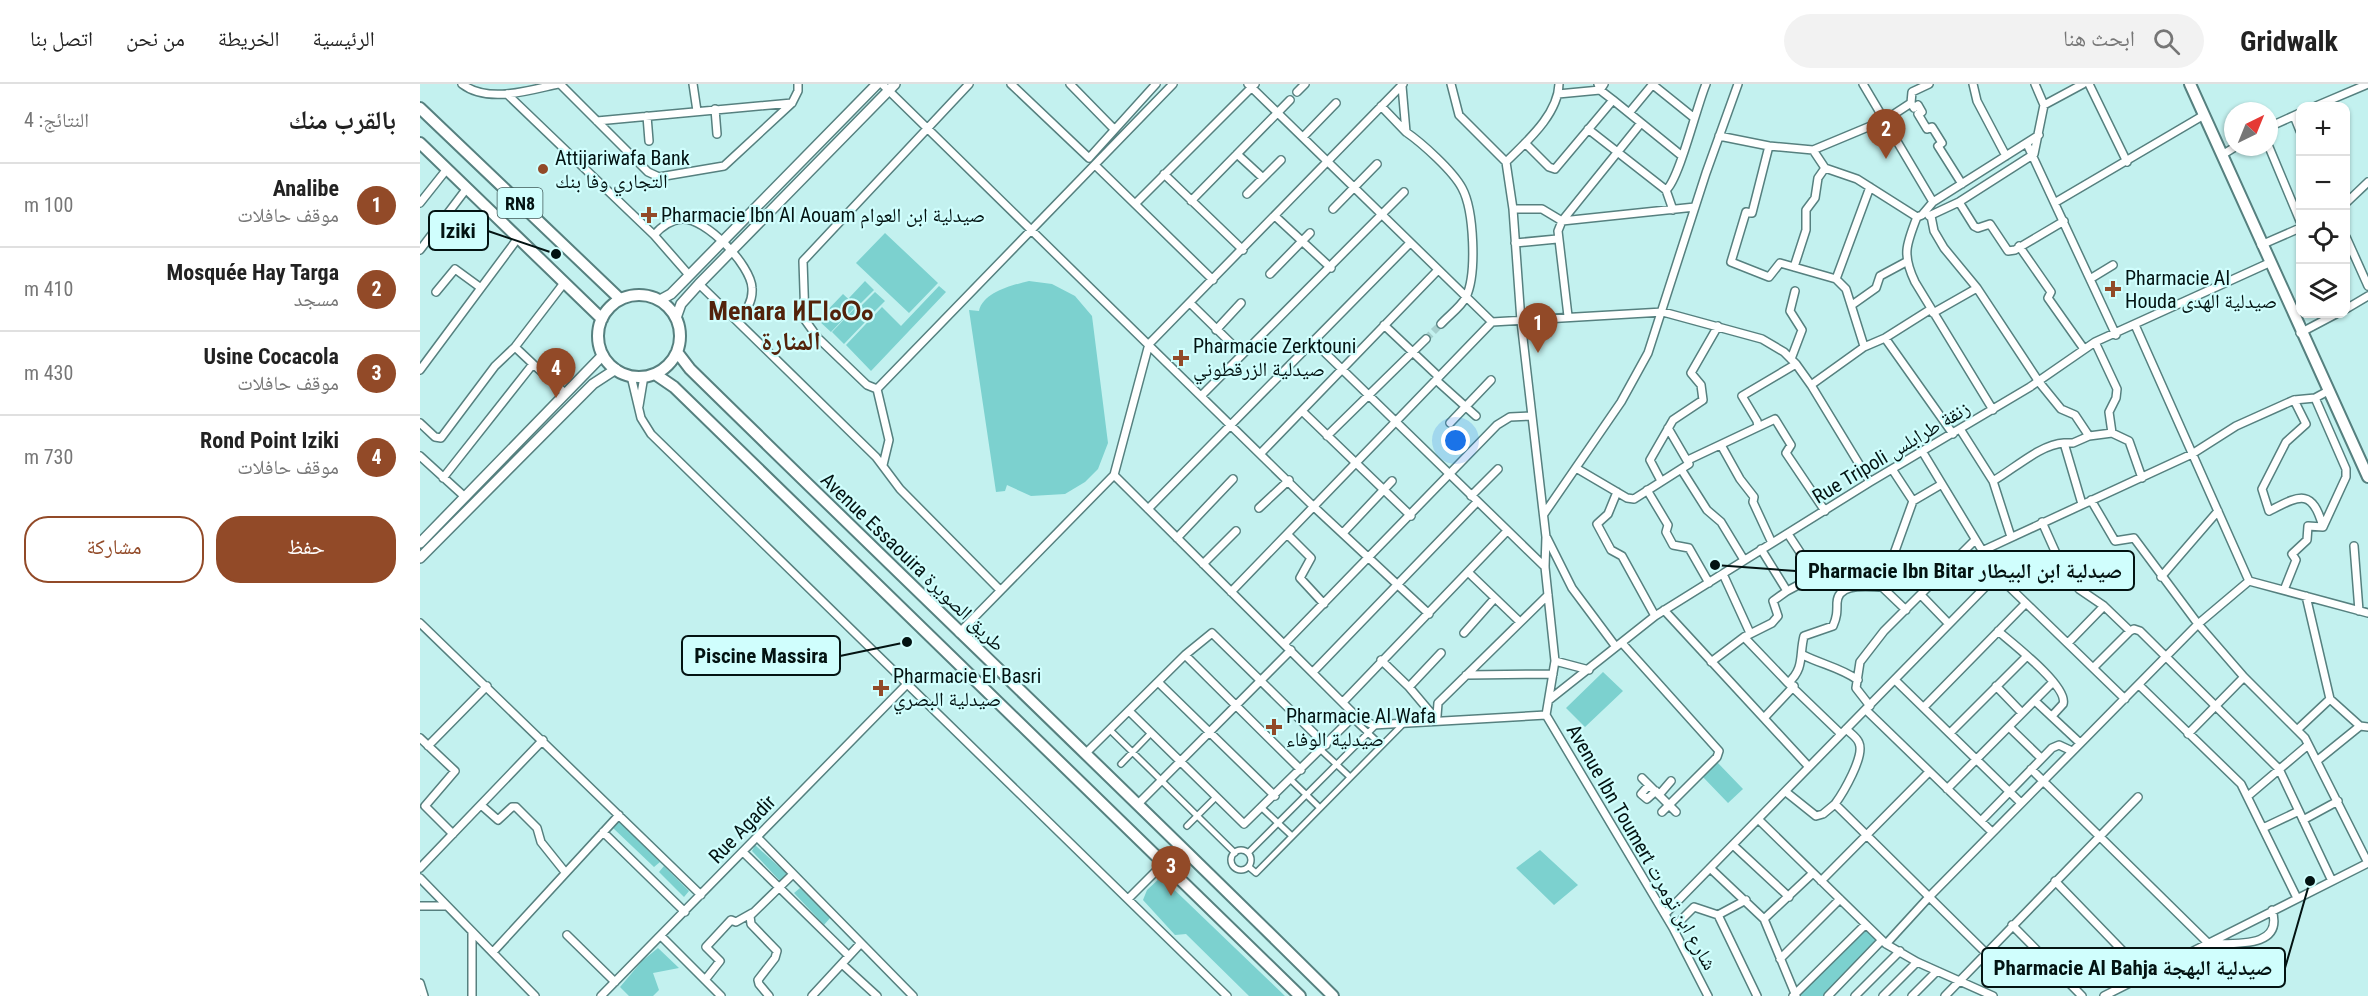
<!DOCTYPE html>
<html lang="ar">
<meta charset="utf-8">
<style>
:root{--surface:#fff;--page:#f2f2f2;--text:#222;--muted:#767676;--line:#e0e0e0;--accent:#924a28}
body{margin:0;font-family:"Roboto Condensed","Noto Naskh Arabic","Noto Sans Tifinagh",sans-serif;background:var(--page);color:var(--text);direction:rtl}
.controls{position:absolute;right:18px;top:18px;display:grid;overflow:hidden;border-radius:12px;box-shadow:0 2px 4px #0004}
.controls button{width:54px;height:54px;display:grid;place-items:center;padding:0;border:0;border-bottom:2px solid var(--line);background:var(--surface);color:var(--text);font:30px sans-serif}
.compass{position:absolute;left:1804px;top:18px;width:54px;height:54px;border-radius:50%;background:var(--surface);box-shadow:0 2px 4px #0004;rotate:43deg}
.you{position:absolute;left:1036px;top:357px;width:21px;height:21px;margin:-15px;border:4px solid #fff;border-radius:50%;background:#1a73e8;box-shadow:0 0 0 9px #1a73e833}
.badge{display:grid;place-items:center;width:39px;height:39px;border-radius:50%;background:var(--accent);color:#fff;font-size:20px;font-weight:700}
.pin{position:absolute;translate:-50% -50px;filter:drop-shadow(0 2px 3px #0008)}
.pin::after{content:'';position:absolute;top:32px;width:21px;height:18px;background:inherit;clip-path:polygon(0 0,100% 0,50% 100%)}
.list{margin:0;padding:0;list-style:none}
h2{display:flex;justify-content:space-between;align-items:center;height:78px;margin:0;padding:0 24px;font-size:26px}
h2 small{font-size:20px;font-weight:400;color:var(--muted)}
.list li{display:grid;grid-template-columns:39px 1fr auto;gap:18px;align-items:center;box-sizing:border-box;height:84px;padding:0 24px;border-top:2px solid var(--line)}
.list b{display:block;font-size:22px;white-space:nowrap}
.list p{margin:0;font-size:20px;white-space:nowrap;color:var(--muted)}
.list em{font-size:20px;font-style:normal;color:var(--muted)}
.actions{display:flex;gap:12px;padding:18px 24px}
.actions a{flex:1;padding:14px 0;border:2px solid var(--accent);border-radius:24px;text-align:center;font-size:21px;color:var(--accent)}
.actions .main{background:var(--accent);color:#fff}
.icon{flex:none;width:33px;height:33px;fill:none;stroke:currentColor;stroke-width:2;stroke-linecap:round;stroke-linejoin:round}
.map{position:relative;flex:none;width:1948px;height:912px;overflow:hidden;direction:ltr}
header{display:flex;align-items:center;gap:36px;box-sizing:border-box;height:84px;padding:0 30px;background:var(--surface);border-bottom:2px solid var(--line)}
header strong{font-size:28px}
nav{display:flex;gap:33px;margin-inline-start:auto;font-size:21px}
.search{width:420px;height:54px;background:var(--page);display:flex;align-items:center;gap:15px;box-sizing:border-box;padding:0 21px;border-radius:33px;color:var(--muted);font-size:22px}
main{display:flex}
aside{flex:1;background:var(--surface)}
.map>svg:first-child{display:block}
.green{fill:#7cd1cf}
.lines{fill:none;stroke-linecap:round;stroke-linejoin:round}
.minor-tunnel{stroke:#a6d0ce;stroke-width:7;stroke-dasharray:7 3.5;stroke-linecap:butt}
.pedestrian-casing{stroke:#56807f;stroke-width:8}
.minor-casing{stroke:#56807f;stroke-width:10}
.tertiary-casing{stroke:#56807f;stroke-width:12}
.secondary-casing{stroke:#56807f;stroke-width:14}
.primary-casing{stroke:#56807f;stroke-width:14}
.pedestrian{stroke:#fff;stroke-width:5}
.minor{stroke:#fff;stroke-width:7}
.tertiary{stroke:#fff;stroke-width:9}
.secondary{stroke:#fff;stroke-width:10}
.primary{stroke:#fff;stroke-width:10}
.poi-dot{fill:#924a28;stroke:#d0fefd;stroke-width:2}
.labels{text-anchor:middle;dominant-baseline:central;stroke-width:4.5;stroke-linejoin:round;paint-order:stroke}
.shield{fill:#d0fefd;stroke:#405a58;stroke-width:1.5}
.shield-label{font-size:18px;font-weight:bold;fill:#031312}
.poi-label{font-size:20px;fill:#031312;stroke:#d0fefd;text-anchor:start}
.street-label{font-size:20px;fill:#031312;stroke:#d0fefd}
.district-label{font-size:26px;font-weight:bold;fill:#53230b;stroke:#d0fefd}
.leader{fill:none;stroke:#031312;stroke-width:2}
.callout-dot{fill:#031312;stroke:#d0fefd;stroke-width:2}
.callout{fill:#d0fefd;stroke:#031312;stroke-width:2}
.callout-label{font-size:21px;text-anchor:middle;font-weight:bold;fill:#031312}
</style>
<header>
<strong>Gridwalk</strong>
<div class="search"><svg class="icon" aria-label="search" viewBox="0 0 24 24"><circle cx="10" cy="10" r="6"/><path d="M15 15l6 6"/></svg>ابحث هنا</div>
<nav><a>الرئيسية</a><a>الخريطة</a><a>من نحن</a><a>اتصل بنا</a></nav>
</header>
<main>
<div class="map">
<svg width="1948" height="912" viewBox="0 0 1948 912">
<rect width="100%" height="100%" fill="#c3f1ef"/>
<path class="green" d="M465,149L518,199L489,229L436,179Z
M445,197L454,206L438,222L429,214Z
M609,197L632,200L655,212L672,232L688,359L678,385L665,398L645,410L611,412L587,401L585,407L576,408L549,226L559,227C563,208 593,201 609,197Z
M519,202L526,208L451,287L426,261L462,223L481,242Z
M455,208L465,217L449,233L439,224Z
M423,210L436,222L411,248L398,236Z
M436,223L448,235L424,260L412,248Z
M1183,588L1203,607L1165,643L1146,624Z
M1297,678L1323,705L1308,719L1282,692Z
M199,737L240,778L234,783L193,744Z
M335,761L367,790L361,798L332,767Z
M1120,766L1158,801L1134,821L1096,784Z
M244,782L269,807L264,813L239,788Z
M741,793L865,912H829L766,850L755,851L723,816L727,806Z
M380,804L410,834L404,841L374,809Z
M1445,845L1460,858L1405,912H1378Z
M238,864L259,884L233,889L239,906L233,912H209L200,903L222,877Z"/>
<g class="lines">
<path class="minor-tunnel" d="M1006,255L1021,240"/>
<defs>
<path id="pedestrian" d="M932,634L961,661
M690,646L815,769
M901,666L930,693
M701,680L731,649
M871,696L900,724
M842,724L872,752
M767,742L795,714
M811 776a10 10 0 1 1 20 0a10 10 0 1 1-20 0Z
M828,769L956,641
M829,783L836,789L983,640"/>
<path id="minor" d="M42,0C68,20 110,6 138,0
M140,0L228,88L239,93L304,82L372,19L378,7V0
M273,0L277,27
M462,0L893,422L1009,530
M591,0L669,74L736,0
M650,0L694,45
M828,0L1072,238L1243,228L1342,255L1364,268L1376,280L1391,301L1450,398
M1031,0L1039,31L1086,78L1093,125L1101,237L1126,453L1125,483L1135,577L1126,631
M1232,0L1273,33
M1443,0L1513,118
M1553,0L1557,17L1586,72
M1669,0L1707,78
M982,2L986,48C1002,59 1033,87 1042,104C1054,126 1057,190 1046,213C1041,223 1028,232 1021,240
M877,8L885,0
M87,10L234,151L269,191
M1138,10L1180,6L1184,0
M1193,16L1262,72
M1491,19L1494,24L1498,21L1502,28L1498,30L1507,45L1512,43L1522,59L1518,62L1542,100
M1624,21L1663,0
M961,22L986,48
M1896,22L1948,0
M295,25L297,50
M1209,29L1233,0
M227,32L229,57
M1874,32L1880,47
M177,37L372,19
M1849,43L1880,29
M1168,45L1246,106C1259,96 1277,21 1286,0
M1299,52L1349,62L1393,66L1405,84L1437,95L1497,133
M883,53L916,19
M1105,59L1129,83L1135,85L1193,16L1180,6L1178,0
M1607,60L1696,251
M1349,62L1332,129L1326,128L1311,178L1349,193L1360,179L1416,195L1426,205L1443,259L1444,263L1391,301
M1849,63L1880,137
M1393,66L1465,36L1491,19L1492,8L1509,0
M817,70L843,94
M1802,71L1815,63
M1086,78C1106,58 1138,31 1139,0
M675,81L793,196
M744,90L823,166
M1246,106L1253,126
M827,110L861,76
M771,117L870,16
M1539,118L1554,142L1558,144L1570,140L1588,167L1595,166L1644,137
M1636,118L1784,31
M0,119L27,85
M716,119L835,0
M1926,119L1948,98
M913,125L957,80
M1093,125H1122L1142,137L1275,123
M1509,132L1539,118L1614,70L1624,21L1615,0
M1511,132L1514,147L1524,164L1557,204L1619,298L1641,325L1655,331L1669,352L1653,359H1644
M856,133L911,184
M234,151C241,143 251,136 262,135C285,133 331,181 332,204C333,218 326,227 317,237
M1926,153L1948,202
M1095,159L1137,155
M1841,161L1880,144
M1599,162L1631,208L1628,214L1664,265
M0,166L47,104
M1374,183L1386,146V126L1395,114L1398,94L1405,84
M850,190L890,149
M1416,195L1450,103
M1670,195L1693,181
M279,200L456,373L480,405L580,506
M16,208L35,185L61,204
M770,219L822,270
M1432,221L1456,204L1460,192L1486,178
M1926,225L1948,212
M1513,229L1557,204
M1148,232L1138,147L1142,137L1221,39
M964,241L1019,293
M1715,241L1829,497
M796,246L821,219
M1880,249L1916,230
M1465,254L1533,350
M893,257L1125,483
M1675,258L1697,305L1696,314L1689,328L1692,349
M95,263L113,280
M1444,263L1465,254L1511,225
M1371,275L1382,246L1370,227L1375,207
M0,286L98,154
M211,292L221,334L231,350L807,912
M1016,296L1056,332
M457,305L753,0
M457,305L447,301L398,254L385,236L383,177L549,0
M457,305L469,356L463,381
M782,311L984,108
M219,322L224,292
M1573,326L1495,198C1482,171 1486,161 1497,133L1502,131L1513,118L1619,51
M882,327L991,432
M0,339L15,353L21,354L75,282L95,263L144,199
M1030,339L1071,296
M1338,343L1355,335L1371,361L1366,369L1405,427
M1540,345L1573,397L1591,453
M907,352L1006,255
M1669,352L1692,349L1709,357L1722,394
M1301,361L1320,395L1334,413L1333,418L1352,459
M1502,367L1577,491L1705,615
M841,369L1017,187
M0,372L45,413
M1268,376L1338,343L1337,337L1322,312L1376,280
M1156,384L1207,414L1214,415L1269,380L1248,344
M1261,385L1287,426L1301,438L1324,476
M1472,385L1493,417
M694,391L937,633L953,641L1126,631
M23,394L113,280L144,308
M1241,397L1230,376L1253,336L1283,316L1281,301L1271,289L1298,242
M1573,397C1594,385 1621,360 1644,359L1662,420
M1227,406L1248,441L1246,448L1253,461L1269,464L1289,499
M1197,408L1188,430L1177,440L1191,466L1202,472L1235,532
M1051,412L1078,385
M1671,416L1695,457L1714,454L1778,540L1824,593L1885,654L1948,779
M839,424L869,396
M728,425L990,159
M1124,430L1201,318L1228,269L1286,89L1318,0
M1622,438L1643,485L1659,505L1684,522L1710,547
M1903,443C1892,403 1879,412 1849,427L1842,405L1866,358L1886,340L1874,316L1895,314L1908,307
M923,449L972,397
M867,450L891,474L880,494L904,520
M1368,450L1395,491
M757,454L813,395
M1127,454L1152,504L1196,563
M1934,462L1939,527
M1562,467L1772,370L1816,342L1874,316
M783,480L816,447
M1049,489L1100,538
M1303,490L1330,549
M1741,493L1798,427
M1864,506L1876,476L1872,470L1887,456L1888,442L1903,443L1926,393V385L1895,314
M1367,507L1401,489L1429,503
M811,508L1072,238
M1501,511L1529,540
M1886,512L1910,615L1940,642L1948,643
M1244,526L1389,683
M1486,526L1462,503L1493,417L1522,400
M0,539L281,811
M1578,547C1592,559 1649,603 1643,620L1632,632
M539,549L694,391L729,260L983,0
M1044,549L1075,514
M1324,553L1368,599C1385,584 1379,571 1384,552L1413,542C1417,533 1417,528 1417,519C1418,498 1447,503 1462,503
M865,559L1077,341L1090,333L1112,332
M1202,559L1299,667L1297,673L1242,728
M1648,559L1684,522
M765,571L881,686
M1383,571C1403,581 1419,583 1438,596
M961,576L989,603L1016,635
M1135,577L1169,586
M1291,578L1324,553L1352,539L1358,532L1353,517L1367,507L1341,465
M1673,584L1710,547L1714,545L1720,547L1859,685L1912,797
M893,588L1057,418
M1046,591L1133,590
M1475,596L1601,719
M738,598L855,712
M1368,599L1421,650
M1719,601L1821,700L1877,814
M1576,602L1602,629
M989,603L1021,569
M1129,616L1235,532L1450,398L1610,303L1675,258L1849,179
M1615,617L1660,659
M923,618L1087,447
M1450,622L1436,604L1440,578L1464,547L1555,456
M1504,623L1605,520
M1446,626L1572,748
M709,627L824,740L932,634L937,633
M1126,631L1253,844L1288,912
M1017,632L1018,619L1128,511
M1344,634L1374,602
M1589,643L1621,674
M1878,645L1910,615
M1530,649L1607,572
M1768,650L1824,593
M0,654L35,687L5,722L33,750
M8,662L67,602
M667,668L765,571L792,549L906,661
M1898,676L1940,642
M1611,685L1789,860C1814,859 1864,865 1852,826
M1222,694L1256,728
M1229,701L1221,710L1227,715L1236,707
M1527,705L1633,598
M1366,708L1396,732L1403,730L1415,720L1566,869
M1239,711L1251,697
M1828,712L1888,661
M718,720L871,566
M1415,720C1423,709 1445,672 1439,659C1437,653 1430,649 1426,645
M61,721L78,736L92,723H96L117,744L121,758L145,788
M1339,736L1466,860L1509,813L1778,540L1829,497L1948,529
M1883,736L1918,717
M1561,737L1632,664L1639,661L1652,667
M1843,744L1879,727
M183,748L265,828
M337,753L493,912
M1313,761L1369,813
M323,768L429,872
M0,784L123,656
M1290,784L1344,835L1376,912
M0,794L115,912
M1401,797L1509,688
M1635,797L1726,891
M708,815L744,779
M1326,816L1298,831L1337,912
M0,822H26
M1245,830L1577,491
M1344,835L1393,789
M1592,841L1662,912
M1253,844L1274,823L1298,831
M147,851L195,898
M241,852L301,912
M1466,860L1497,878L1573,912
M73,868L199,731
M1360,875L1420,815
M422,880L457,912
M285,896L300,877L286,863L311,836L316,838L332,829
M0,899L4,912
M52,912V848
M181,912L487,600
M349,912L339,900L338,896L355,874L357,867L331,840L330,832L372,791
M392,912L441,859
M1373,912L1445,841
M1408,912L1462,856
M1435,912L1480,867
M1463,912L1497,878
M1492,912L1517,887
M1525,912L1718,713
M1684,912L1948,779"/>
<path id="tertiary" d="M240,216L251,210L457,0
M256,234L261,220L279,200L475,0
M0,459L183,271
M0,474L173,300L196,285"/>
<path id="secondary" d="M1770,0L1948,393"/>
<path id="primary" d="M0,24L200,215
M0,59L182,235
M178 252a41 41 0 1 1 82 0a41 41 0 1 1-82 0Z
M257,268L270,285C484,495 700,701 913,912
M235,290L254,303L880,912"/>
</defs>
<use href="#pedestrian" class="pedestrian-casing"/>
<use href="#minor" class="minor-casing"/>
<use href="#tertiary" class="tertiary-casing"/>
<use href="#secondary" class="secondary-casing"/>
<use href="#primary" class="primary-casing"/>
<use href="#pedestrian" class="pedestrian"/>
<use href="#minor" class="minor"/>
<use href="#tertiary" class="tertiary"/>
<use href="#secondary" class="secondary"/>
<use href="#primary" class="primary"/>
</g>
<g class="poi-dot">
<circle cx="123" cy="85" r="6"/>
<path d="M226 122h6v6h6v6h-6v6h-6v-6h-6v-6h6z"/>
<path d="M1690 196h6v6h6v6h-6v6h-6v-6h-6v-6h6z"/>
<path d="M758 265h6v6h6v6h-6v6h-6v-6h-6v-6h6z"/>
<path d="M458 595h6v6h6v6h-6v6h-6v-6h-6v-6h6z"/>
<path d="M851 634h6v6h6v6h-6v6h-6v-6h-6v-6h6z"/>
</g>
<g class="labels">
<rect class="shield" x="77.5" y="104" width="45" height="30" rx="4.5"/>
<g class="shield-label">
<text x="100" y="119">RN8</text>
</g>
<g class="poi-label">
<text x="135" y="74">Attijariwafa Bank<tspan x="135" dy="23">التجاري وفا بنك</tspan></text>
<text x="241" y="131">Pharmacie Ibn Al Aouam صيدلية ابن العوام</text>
<text x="1705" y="194">Pharmacie Al<tspan x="1705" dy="23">Houda صيدلية الهدى</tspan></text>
<text x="773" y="262">Pharmacie Zerktouni<tspan x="773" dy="23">صيدلية الزرقطوني</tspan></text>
<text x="473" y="592">Pharmacie El Basri<tspan x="473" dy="23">صيدلية البصري</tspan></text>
<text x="866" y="632">Pharmacie Al Wafa<tspan x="866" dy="23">صيدلية الوفاء</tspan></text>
</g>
<g class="street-label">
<text transform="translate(1471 368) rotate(-31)">Rue Tripoli زنقة طرابلس</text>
<text transform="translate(493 478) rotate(44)">Avenue Essaouira طريق الصويرة</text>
<text transform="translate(322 745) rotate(-46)">Rue Agadir</text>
<text transform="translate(1222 763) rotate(60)">Avenue Ibn Toumert شارع ابن تومرت</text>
</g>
<g class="district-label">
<text x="371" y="227">Menara ⵍⵎⵏⴰⵔⴰ<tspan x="371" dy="30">المنارة</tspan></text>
</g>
</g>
<path class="leader" d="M136 170L68 147M1295 481L1376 487M487 558L420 572M1890 797L1865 884"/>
<g class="callout-dot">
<circle cx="136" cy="170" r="6"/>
<circle cx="1295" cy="481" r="6"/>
<circle cx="487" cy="558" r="6"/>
<circle cx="1890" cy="797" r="6"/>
</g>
<g class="callout">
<rect x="9" y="127" width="59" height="39" rx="6"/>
<rect x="1376" y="467" width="338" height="39" rx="6"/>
<rect x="262" y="552" width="158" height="39" rx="6"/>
<rect x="1562" y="864" width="303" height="39" rx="6"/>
</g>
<g class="callout-label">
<text x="38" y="154">Iziki</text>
<text x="1545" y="494">Pharmacie Ibn Bitar صيدلية ابن البيطار</text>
<text x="341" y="579">Piscine Massira</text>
<text x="1713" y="891">Pharmacie Al Bahja صيدلية البهجة</text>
</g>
</svg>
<div class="controls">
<button>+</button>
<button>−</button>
<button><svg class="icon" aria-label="locate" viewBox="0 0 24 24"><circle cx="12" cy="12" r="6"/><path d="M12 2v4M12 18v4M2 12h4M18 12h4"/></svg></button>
<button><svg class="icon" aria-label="layers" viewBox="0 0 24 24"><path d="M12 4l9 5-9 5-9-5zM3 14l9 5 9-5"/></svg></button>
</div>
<svg class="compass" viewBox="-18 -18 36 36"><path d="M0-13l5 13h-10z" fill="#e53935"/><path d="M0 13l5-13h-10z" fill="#767676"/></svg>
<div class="you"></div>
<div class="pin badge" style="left:1118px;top:269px">1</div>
<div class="pin badge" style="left:1466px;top:75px">2</div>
<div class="pin badge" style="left:751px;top:812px">3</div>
<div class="pin badge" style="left:136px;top:314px">4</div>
</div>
<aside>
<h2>بالقرب منك<small>النتائج: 4</small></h2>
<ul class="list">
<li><span class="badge">1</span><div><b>Analibe</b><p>موقف حافلات</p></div><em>100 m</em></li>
<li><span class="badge">2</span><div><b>Mosquée Hay Targa</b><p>مسجد</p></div><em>410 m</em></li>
<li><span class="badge">3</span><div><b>Usine Cocacola</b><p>موقف حافلات</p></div><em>430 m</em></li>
<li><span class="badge">4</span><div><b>Rond Point Iziki</b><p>موقف حافلات</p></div><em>730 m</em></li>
</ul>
<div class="actions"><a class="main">حفظ</a><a>مشاركة</a></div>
</aside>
</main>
